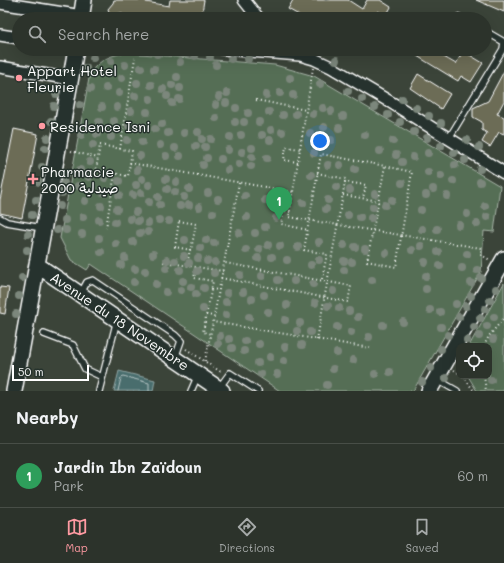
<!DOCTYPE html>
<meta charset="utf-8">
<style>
:root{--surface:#2c332b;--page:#383f37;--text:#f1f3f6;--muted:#a6aaa9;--line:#484e47;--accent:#ff9aa2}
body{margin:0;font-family:Mali,"Playpen Sans Arabic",sans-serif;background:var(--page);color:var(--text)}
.controls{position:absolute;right:12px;bottom:12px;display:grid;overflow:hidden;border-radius:8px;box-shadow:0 4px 16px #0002}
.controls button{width:36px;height:36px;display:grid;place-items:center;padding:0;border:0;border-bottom:1px solid var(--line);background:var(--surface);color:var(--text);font:20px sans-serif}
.scale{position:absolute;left:12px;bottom:10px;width:77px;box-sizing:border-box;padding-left:4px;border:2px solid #fff;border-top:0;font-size:11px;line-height:14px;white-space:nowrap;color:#fff;-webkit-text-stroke:3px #26332d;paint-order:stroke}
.you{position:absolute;left:320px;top:141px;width:14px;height:14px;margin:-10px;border:3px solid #fff;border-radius:50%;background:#1a73e8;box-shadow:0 0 0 6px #1a73e833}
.badge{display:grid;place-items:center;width:26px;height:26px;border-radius:50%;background:var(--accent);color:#fff;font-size:13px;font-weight:700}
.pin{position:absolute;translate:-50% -33px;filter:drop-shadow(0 1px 2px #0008)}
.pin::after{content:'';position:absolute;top:21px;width:14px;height:12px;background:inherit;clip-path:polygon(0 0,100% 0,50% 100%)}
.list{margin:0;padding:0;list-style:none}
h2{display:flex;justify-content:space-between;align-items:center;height:52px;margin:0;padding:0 16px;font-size:17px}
h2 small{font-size:13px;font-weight:400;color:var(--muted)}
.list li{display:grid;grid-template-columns:26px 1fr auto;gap:12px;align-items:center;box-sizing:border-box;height:64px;padding:0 16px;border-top:1px solid var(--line)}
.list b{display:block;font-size:15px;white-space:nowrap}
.list p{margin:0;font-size:13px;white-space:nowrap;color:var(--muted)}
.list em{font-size:13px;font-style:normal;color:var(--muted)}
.icon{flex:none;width:22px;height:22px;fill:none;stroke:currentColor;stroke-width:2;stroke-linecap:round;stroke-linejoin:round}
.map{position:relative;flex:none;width:504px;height:391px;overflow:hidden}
.search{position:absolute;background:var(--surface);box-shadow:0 4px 16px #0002;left:12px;right:12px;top:12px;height:44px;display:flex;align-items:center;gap:10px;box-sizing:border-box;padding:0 14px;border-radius:22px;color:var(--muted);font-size:15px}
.sheet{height:116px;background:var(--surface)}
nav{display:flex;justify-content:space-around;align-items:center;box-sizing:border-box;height:56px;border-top:1px solid var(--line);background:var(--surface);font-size:11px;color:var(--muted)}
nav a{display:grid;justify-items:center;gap:2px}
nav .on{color:var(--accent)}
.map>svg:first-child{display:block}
.green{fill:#546e55;stroke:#aab6aa}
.water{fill:#486d6d;stroke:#91a7a7}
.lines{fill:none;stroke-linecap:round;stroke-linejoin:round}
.shore{stroke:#b6c5c5;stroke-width:1}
.building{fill:#6c6c56;stroke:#fff}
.lane-casing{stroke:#fff;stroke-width:8}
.street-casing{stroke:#fff;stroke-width:14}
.secondary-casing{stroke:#fff;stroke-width:18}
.path{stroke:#fff;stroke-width:2;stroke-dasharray:1 3;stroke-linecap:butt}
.lane{stroke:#26332d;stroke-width:5.5}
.street{stroke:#26332d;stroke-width:11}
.secondary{stroke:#26332d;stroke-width:15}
.tree{fill:#7c877c}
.poi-dot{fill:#ff9aa2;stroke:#26332d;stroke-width:1.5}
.labels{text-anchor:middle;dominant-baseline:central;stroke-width:3;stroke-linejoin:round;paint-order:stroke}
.poi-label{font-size:14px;fill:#fff;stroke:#26332d;text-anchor:start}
.street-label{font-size:14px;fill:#fff;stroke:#26332d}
</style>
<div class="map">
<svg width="504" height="391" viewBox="0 0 504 391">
<rect width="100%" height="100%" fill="#3b4439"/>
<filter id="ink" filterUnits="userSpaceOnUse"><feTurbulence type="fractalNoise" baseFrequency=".025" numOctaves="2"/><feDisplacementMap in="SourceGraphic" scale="8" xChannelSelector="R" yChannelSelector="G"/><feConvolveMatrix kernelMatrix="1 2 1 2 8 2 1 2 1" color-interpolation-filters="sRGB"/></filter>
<g filter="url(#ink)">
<path class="green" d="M129,53L275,65L314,76L500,186L494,232L484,231L481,272L413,391H280L91,264L87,270L71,260L60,238L90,73C100,59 112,54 129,53Z
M504,283V391H477L468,376H489V346H469Z"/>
<path class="water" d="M119,371L155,380L153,391H114Z"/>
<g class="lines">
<path class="shore" d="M118,391L121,378L123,376L149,383V391"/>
</g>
<path class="building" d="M114,0H146V2L169,6L170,0H204L201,19H133L120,13L113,16L110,15L108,9L113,3Z
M293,0H348L362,9L367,0H380L391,7L386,16L378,11L374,19H306L288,9Z
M476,0H504V12Z
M421,49H430L456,64L463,51L483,63L471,82L461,76L458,81L417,56Z
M504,71V101L497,114L504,117V134L499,132L490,147L482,142L487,133L482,130V122L473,117V108L488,101Z
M418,74L450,94L441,109L410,88Z
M14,129L38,134L22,218L0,213V200Z
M0,287L9,288L5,314L0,313Z"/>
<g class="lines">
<defs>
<path id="lane" d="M459,17L463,19
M485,31L504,42
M449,138L503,49L504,42
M0,218L7,222L42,228
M81,293L87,282L93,280L175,335L181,341L175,358
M44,334L73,345L85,369L102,377
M436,379L457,391
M219,388L230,373L258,391
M99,391L117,320
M191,391L198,375"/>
<path id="street" d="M244,0L259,19
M0,3L82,16
M0,35L19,38
M223,49L300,55L314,59L331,67L392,103L504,173
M0,67L71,79"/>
<path id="secondary" d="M81,19L84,0
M37,265L222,391
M14,391L76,49
M429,391L504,259"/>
</defs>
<use href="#lane" class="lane-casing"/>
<use href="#street" class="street-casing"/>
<use href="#secondary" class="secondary-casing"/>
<path class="path" d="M313,68L289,217L481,248V255L490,260
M256,100L306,110
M100,145L132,151L128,176L96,170Z
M120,149L135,58
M71,151L98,158
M298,162L284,160L286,147L300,149
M130,163L293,192
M317,173L346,179L345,182L366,185L363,198
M239,183L213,322L370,348
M343,195L379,201
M290,212L284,211L281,224L308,230
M179,221L196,224L191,250L175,247Z
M106,228L115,173
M163,262L223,271
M187,266L190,249
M196,267L194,278L213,281L203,332L211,334
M221,278L348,302L351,286L225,263
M322,279L327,254L304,250L321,154L385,166L367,261L396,267L412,172L385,166
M211,289L219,290
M206,315L214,316
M317,340L345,182
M484,346L489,336L504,318
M186,349L221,372
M205,361L213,322
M454,370L459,373
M463,376L474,391
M484,376L486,391"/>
<use href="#lane" class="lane"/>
<use href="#street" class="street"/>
<use href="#secondary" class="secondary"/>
</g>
<g class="tree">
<circle cx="157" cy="54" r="4"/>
<circle cx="195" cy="56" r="4"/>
<circle cx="210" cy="57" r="4"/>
<circle cx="93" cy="58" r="4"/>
<circle cx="231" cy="59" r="4"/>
<circle cx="248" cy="59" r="4"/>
<circle cx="336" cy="60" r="4"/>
<circle cx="111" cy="61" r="4"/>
<circle cx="180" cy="62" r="4"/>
<circle cx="125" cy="65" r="4"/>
<circle cx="216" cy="65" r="4"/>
<circle cx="86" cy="68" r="4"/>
<circle cx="141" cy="68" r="4"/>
<circle cx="154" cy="69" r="4"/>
<circle cx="108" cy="73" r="4"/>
<circle cx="177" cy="77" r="4"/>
<circle cx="122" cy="78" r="4"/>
<circle cx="290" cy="78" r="4"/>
<circle cx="137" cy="83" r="4"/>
<circle cx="320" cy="84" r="4"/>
<circle cx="151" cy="85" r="4"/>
<circle cx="172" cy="85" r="4"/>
<circle cx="106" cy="88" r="4"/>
<circle cx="180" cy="88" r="4"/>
<circle cx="90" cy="89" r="4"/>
<circle cx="163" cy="89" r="4"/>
<circle cx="348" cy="91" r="4"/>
<circle cx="119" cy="93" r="4"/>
<circle cx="227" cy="93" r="4"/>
<circle cx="280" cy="93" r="4"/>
<circle cx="56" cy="94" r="4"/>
<circle cx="266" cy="95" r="4"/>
<circle cx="293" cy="95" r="4"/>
<circle cx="135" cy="96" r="4"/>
<circle cx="167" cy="96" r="4"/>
<circle cx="219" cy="97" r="4"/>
<circle cx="150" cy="99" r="4"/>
<circle cx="179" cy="99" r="4"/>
<circle cx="362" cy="99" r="4"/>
<circle cx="402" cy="99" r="4"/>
<circle cx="172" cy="103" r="4"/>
<circle cx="226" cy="103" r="4"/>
<circle cx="80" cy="105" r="4"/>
<circle cx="216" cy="105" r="4"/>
<circle cx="54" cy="106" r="4"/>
<circle cx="102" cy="107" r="4"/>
<circle cx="117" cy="107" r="4"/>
<circle cx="375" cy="107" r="4"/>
<circle cx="236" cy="108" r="4"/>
<circle cx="323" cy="108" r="4"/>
<circle cx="416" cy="108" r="4"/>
<circle cx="131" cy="111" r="4"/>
<circle cx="331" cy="111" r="4"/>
<circle cx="147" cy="112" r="4"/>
<circle cx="269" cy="112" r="4"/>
<circle cx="248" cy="113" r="4"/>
<circle cx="296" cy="114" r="4"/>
<circle cx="313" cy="114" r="4"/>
<circle cx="283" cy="115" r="4"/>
<circle cx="388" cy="115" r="4"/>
<circle cx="343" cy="116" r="4"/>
<circle cx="429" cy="116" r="4"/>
<circle cx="216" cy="118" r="4"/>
<circle cx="51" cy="121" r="4"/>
<circle cx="114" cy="121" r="4"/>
<circle cx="99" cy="122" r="4"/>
<circle cx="235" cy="122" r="4"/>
<circle cx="244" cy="122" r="4"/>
<circle cx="259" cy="122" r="4"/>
<circle cx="400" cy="122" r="4"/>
<circle cx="441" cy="123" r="4"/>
<circle cx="162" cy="124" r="4"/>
<circle cx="129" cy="126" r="4"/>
<circle cx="143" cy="127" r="4"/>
<circle cx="324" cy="127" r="4"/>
<circle cx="339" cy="128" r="4"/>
<circle cx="155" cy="129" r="4"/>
<circle cx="271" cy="130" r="4"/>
<circle cx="198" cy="132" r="4"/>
<circle cx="282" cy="132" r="4"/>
<circle cx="414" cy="132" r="4"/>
<circle cx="168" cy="133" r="4"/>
<circle cx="184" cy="133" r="4"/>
<circle cx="310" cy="133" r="4"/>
<circle cx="97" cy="134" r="4"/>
<circle cx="81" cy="135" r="4"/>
<circle cx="241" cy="135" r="4"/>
<circle cx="262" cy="135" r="4"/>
<circle cx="365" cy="135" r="4"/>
<circle cx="111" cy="137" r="4"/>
<circle cx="230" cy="137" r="4"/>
<circle cx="47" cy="138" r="4"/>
<circle cx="427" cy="138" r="4"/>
<circle cx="202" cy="139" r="4"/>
<circle cx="211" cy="139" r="4"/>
<circle cx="127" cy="140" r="4"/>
<circle cx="270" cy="140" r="4"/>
<circle cx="331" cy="140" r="4"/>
<circle cx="467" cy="140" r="4"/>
<circle cx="317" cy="141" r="4"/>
<circle cx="393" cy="141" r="4"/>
<circle cx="142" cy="142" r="4"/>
<circle cx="93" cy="145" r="4"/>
<circle cx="160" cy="145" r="4"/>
<circle cx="196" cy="146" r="4"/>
<circle cx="441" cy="146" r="4"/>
<circle cx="205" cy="147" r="4"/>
<circle cx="479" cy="147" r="4"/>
<circle cx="45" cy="148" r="4"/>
<circle cx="175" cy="148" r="4"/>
<circle cx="252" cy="148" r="4"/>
<circle cx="228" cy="150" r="4"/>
<circle cx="380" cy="151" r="4"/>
<circle cx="242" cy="152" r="4"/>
<circle cx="314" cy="153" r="4"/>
<circle cx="428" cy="153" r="4"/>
<circle cx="454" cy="153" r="4"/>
<circle cx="396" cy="155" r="4"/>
<circle cx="140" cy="156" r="4"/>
<circle cx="166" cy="156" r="4"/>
<circle cx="180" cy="156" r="4"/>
<circle cx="252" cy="157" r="4"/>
<circle cx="413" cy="157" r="4"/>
<circle cx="207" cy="158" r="4"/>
<circle cx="267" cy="158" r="4"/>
<circle cx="221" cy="159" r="4"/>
<circle cx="465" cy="160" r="4"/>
<circle cx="90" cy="162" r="4"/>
<circle cx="402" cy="162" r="4"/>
<circle cx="239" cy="164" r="4"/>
<circle cx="203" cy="165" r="4"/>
<circle cx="328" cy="165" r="4"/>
<circle cx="340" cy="165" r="4"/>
<circle cx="455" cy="165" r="4"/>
<circle cx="251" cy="166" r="4"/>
<circle cx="42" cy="167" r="4"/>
<circle cx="355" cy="169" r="4"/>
<circle cx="480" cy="169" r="4"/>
<circle cx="80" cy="170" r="4"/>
<circle cx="137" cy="170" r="4"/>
<circle cx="228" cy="170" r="4"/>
<circle cx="428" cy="172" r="4"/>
<circle cx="66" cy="174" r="4"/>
<circle cx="311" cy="175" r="4"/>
<circle cx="441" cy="176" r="4"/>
<circle cx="89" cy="177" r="4"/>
<circle cx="105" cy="178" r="4"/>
<circle cx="142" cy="179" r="4"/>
<circle cx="166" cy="179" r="4"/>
<circle cx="119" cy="181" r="4"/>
<circle cx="453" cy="181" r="4"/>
<circle cx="39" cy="182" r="4"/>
<circle cx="176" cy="182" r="4"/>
<circle cx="480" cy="182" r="4"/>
<circle cx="64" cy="183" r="4"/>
<circle cx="402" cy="183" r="4"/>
<circle cx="136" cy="185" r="4"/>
<circle cx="149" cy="185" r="4"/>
<circle cx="78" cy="186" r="4"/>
<circle cx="336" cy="187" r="4"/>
<circle cx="167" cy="189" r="4"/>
<circle cx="189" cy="189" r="4"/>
<circle cx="433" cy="189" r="4"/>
<circle cx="350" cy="190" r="4"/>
<circle cx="103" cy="192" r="4"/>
<circle cx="175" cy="192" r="4"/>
<circle cx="62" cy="193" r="4"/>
<circle cx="141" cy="193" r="4"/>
<circle cx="208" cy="193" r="4"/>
<circle cx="375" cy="194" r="4"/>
<circle cx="119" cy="195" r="4"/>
<circle cx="133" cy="195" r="4"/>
<circle cx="426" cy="195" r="4"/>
<circle cx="245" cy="196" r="4"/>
<circle cx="447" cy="196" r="4"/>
<circle cx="158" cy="197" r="4"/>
<circle cx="184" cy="197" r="4"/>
<circle cx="218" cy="199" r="4"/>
<circle cx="36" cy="200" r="4"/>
<circle cx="265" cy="200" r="4"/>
<circle cx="328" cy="200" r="4"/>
<circle cx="392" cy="200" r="4"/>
<circle cx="85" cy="201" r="4"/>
<circle cx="149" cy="202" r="4"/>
<circle cx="303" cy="203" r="4"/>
<circle cx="160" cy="205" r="4"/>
<circle cx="189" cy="205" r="4"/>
<circle cx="275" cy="205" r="4"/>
<circle cx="385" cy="205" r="4"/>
<circle cx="60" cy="206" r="4"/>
<circle cx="101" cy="206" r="4"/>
<circle cx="180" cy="206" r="4"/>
<circle cx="485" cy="206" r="4"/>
<circle cx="199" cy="207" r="4"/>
<circle cx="373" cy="207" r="4"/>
<circle cx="117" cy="209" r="4"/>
<circle cx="326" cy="209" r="4"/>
<circle cx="421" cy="210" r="4"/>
<circle cx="136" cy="212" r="4"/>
<circle cx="213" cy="213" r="4"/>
<circle cx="467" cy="214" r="4"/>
<circle cx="32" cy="215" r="4"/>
<circle cx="348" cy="215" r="4"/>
<circle cx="83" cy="217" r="4"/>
<circle cx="247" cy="217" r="4"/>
<circle cx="360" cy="217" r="4"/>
<circle cx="487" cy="217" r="4"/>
<circle cx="276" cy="218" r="4"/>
<circle cx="371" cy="218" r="4"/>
<circle cx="130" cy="219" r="4"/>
<circle cx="65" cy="220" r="4"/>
<circle cx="99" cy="220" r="4"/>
<circle cx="159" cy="220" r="4"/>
<circle cx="138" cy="221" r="4"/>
<circle cx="169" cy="221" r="4"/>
<circle cx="115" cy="222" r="4"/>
<circle cx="148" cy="223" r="4"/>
<circle cx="477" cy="224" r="4"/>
<circle cx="459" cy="225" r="4"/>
<circle cx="265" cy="227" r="4"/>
<circle cx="422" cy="229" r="4"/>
<circle cx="437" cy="229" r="4"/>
<circle cx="57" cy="230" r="4"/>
<circle cx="66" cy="230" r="4"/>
<circle cx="148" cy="232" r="4"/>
<circle cx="140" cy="233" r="4"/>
<circle cx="239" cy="233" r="4"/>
<circle cx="255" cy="233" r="4"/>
<circle cx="28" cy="234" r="4"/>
<circle cx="82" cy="234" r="4"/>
<circle cx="99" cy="238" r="4"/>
<circle cx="185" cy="240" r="4"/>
<circle cx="206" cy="240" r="4"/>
<circle cx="133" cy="242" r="4"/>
<circle cx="319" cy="242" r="4"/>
<circle cx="214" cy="243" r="4"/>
<circle cx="116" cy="244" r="4"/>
<circle cx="268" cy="245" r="4"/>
<circle cx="344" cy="245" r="4"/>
<circle cx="280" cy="246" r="4"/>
<circle cx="421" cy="246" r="4"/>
<circle cx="298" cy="247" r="4"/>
<circle cx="355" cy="247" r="4"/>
<circle cx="200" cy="248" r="4"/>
<circle cx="259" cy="249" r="4"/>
<circle cx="365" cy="249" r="4"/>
<circle cx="27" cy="250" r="4"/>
<circle cx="246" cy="250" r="4"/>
<circle cx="412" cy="250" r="4"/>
<circle cx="101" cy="252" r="4"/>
<circle cx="438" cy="252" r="4"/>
<circle cx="386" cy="253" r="4"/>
<circle cx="153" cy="254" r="4"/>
<circle cx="467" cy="254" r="4"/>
<circle cx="184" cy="256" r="4"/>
<circle cx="272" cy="257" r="4"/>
<circle cx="125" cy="258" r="4"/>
<circle cx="198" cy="258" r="4"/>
<circle cx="258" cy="258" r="4"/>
<circle cx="167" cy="260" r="4"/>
<circle cx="287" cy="260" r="4"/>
<circle cx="319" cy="260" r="4"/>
<circle cx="175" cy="261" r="4"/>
<circle cx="207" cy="261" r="4"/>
<circle cx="344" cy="261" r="4"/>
<circle cx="215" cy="262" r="4"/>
<circle cx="352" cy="262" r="4"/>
<circle cx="425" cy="262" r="4"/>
<circle cx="189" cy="263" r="4"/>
<circle cx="121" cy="265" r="4"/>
<circle cx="311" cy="265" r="4"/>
<circle cx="440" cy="266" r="4"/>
<circle cx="166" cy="268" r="4"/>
<circle cx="462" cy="268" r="4"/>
<circle cx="135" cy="269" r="4"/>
<circle cx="180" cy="270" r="4"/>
<circle cx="344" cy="270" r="4"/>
<circle cx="477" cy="270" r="4"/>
<circle cx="145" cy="271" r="4"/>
<circle cx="197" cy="271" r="4"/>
<circle cx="214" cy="273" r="4"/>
<circle cx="240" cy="275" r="4"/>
<circle cx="262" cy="276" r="4"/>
<circle cx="426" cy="276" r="4"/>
<circle cx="22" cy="278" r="4"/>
<circle cx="481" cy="278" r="4"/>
<circle cx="278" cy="280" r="4"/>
<circle cx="372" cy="280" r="4"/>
<circle cx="183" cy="281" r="4"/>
<circle cx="294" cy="281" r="4"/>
<circle cx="134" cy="282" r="4"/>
<circle cx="471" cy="283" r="4"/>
<circle cx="156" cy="284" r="4"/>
<circle cx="313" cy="284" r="4"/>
<circle cx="191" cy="287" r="4"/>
<circle cx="204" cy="288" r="4"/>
<circle cx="426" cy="289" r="4"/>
<circle cx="496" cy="289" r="4"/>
<circle cx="181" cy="290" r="4"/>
<circle cx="333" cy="291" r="4"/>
<circle cx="166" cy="292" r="4"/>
<circle cx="243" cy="292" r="4"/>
<circle cx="227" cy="293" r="4"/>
<circle cx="196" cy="294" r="4"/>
<circle cx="264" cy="295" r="4"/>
<circle cx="19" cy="296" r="4"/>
<circle cx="471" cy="296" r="4"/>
<circle cx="252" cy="299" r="4"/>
<circle cx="490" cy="300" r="4"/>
<circle cx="226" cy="302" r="4"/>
<circle cx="315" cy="303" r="4"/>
<circle cx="456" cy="304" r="4"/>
<circle cx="287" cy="305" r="4"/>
<circle cx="328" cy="306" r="4"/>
<circle cx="466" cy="306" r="4"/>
<circle cx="339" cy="308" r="4"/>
<circle cx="203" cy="309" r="4"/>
<circle cx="485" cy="309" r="4"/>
<circle cx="430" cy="310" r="4"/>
<circle cx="349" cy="311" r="4"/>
<circle cx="268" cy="312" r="4"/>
<circle cx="440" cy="312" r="4"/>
<circle cx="16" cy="314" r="4"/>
<circle cx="226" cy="315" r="4"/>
<circle cx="249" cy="317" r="4"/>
<circle cx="358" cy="317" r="4"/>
<circle cx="459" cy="317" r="4"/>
<circle cx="494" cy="317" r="4"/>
<circle cx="480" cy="318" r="4"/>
<circle cx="285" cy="320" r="4"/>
<circle cx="403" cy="322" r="4"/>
<circle cx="300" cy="323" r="4"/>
<circle cx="383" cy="325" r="4"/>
<circle cx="487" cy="326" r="4"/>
<circle cx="337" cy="327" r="4"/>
<circle cx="441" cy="327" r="4"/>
<circle cx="474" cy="327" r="4"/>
<circle cx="297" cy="331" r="4"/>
<circle cx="310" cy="332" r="4"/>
<circle cx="351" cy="332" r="4"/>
<circle cx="448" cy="335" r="4"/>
<circle cx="220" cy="336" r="4"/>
<circle cx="479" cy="336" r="4"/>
<circle cx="369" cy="337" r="4"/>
<circle cx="229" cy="339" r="4"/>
<circle cx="493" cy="339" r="4"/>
<circle cx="467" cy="340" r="4"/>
<circle cx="245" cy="341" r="4"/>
<circle cx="218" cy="344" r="4"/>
<circle cx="259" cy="344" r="4"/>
<circle cx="302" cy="345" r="4"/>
<circle cx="285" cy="347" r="4"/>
<circle cx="232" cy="348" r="4"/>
<circle cx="441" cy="349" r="4"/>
<circle cx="244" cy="351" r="4"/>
<circle cx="337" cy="353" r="4"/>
<circle cx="270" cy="357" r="4"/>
<circle cx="353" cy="360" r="4"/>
<circle cx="284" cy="361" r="4"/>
<circle cx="258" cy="363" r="4"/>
<circle cx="431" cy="368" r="4"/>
<circle cx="333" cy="369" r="4"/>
<circle cx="390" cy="372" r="4"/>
<circle cx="261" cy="374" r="4"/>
<circle cx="277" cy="374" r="4"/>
<circle cx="375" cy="374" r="4"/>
<circle cx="446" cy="378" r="4"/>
<circle cx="491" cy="380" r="4"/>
<circle cx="422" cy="382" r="4"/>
<circle cx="327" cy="385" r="4"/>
</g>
</g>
<g class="poi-dot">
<circle cx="19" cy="78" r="4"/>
<circle cx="42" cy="126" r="4"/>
<path d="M31 173h4v4h4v4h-4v4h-4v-4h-4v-4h4z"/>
</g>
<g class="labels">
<g class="poi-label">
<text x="27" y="70">Appart Hotel<tspan x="27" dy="16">Fleurie</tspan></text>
<text x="50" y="126">Residence Isni</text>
<text x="41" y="171">Pharmacie<tspan x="41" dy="16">2000 صيدلية</tspan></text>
</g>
<g class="street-label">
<text transform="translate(120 321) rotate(34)">Avenue du 18 Novembre</text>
</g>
</g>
</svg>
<div class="controls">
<button><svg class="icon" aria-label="locate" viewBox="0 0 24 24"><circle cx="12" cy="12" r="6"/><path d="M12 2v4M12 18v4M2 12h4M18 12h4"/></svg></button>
</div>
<div class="scale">50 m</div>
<div class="you"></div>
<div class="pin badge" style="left:279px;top:220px;background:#2e9e5b">1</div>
<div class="search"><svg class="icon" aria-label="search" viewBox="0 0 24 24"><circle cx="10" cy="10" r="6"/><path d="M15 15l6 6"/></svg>Search here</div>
</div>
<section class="sheet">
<h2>Nearby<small></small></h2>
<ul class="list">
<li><span class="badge" style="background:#2e9e5b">1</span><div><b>Jardin Ibn Zaïdoun</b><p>Park</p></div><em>60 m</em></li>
</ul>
</section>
<nav>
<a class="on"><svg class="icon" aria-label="map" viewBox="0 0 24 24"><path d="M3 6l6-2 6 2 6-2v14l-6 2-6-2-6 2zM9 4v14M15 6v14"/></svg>Map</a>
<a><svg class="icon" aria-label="directions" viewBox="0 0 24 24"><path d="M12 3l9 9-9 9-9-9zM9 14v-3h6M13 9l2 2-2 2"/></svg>Directions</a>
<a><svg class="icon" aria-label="saved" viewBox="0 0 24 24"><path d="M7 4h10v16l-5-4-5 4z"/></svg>Saved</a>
</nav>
